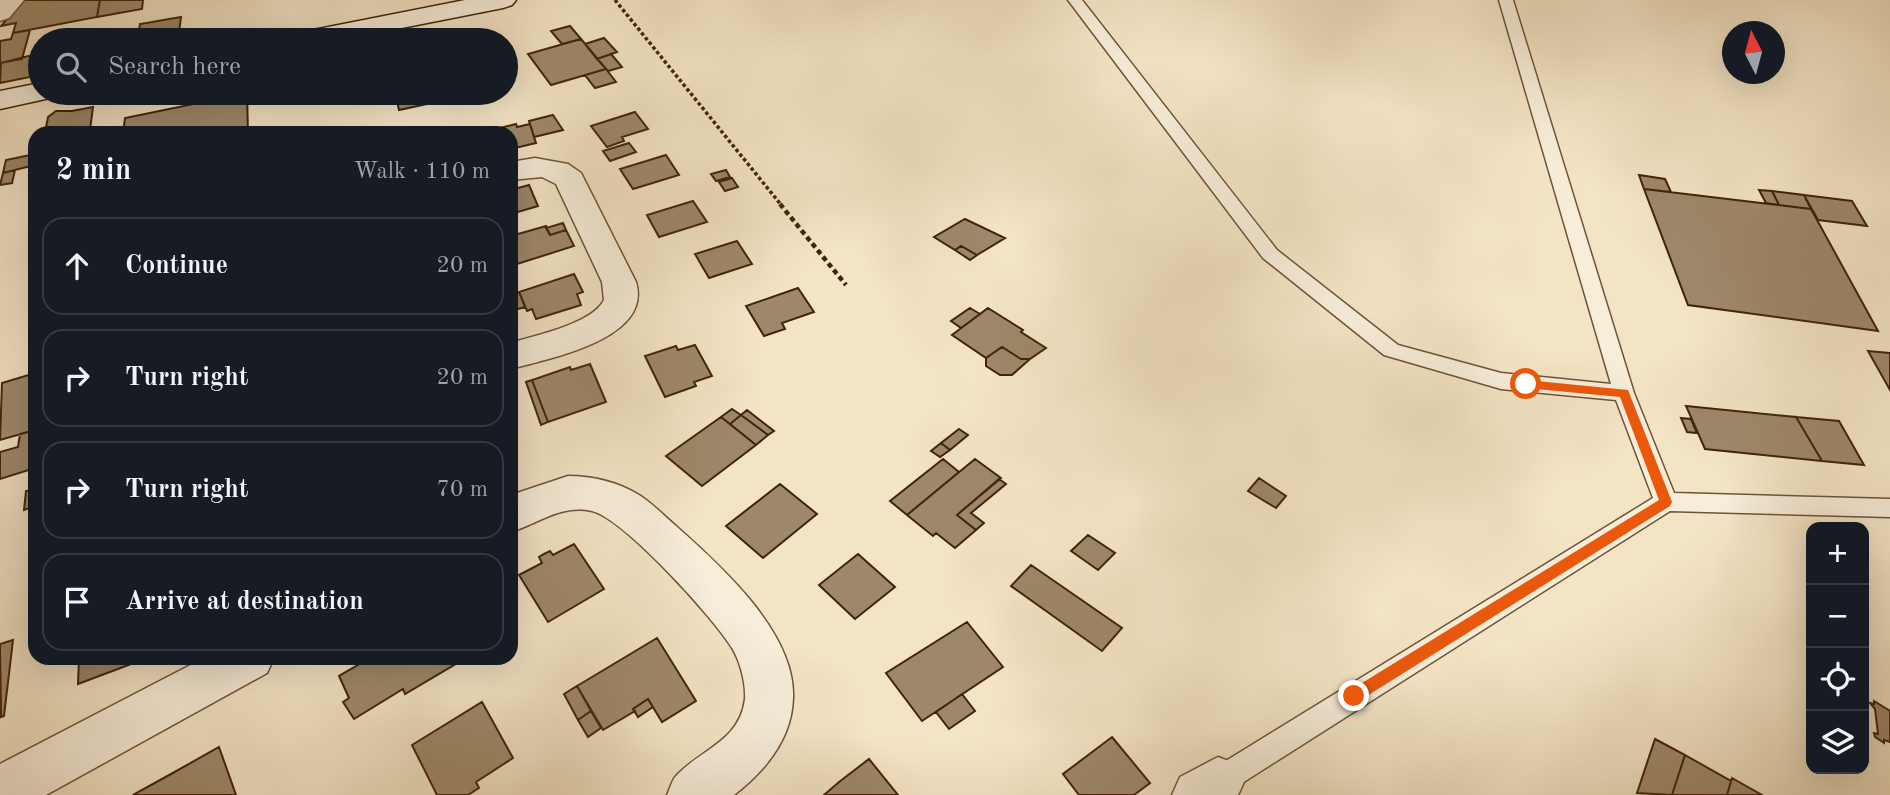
<!DOCTYPE html>
<meta charset="utf-8">
<style>
:root{--surface:#171b24;--page:#242831;--text:#f1f3f6;--muted:#9ea1a6;--line:#363941}
body{margin:0;font-family:"Old Standard TT",serif;background:var(--page);color:var(--text)}
.controls{position:absolute;right:21px;bottom:21px;display:grid;overflow:hidden;border-radius:14px;box-shadow:0 7px 28px #0002}
.controls button{width:63px;height:63px;display:grid;place-items:center;padding:0;border:0;border-bottom:2px solid var(--line);background:var(--surface);color:var(--text);font:35px sans-serif}
.compass{position:absolute;left:1722px;top:21px;width:63px;height:63px;border-radius:50%;background:var(--surface);box-shadow:0 7px 28px #0002;rotate:354deg}
.stop{position:absolute;width:21px;height:21px;margin:-16px;border:5px solid #ea580c;border-radius:50%;background:#fff}
.stop.end{background:#ea580c;border-color:#fff;box-shadow:0 2px 7px #0008}
.list{margin:0;padding:0;list-style:none}
h2{display:flex;justify-content:space-between;align-items:center;height:91px;margin:0;padding:0 28px;font-size:30px}
h2 small{font-size:23px;font-weight:400;color:var(--muted)}
.list li{display:grid;grid-template-columns:46px 1fr auto;gap:21px;align-items:center;box-sizing:border-box;height:98px;margin:0 14px 14px;padding:0 14px;border:2px solid var(--line);border-radius:21px}
.list b{display:block;font-size:26px;white-space:nowrap}
.list em{font-size:23px;font-style:normal;color:var(--muted)}
.icon{flex:none;width:38px;height:38px;fill:none;stroke:currentColor;stroke-width:2;stroke-linecap:round;stroke-linejoin:round}
.map{position:relative;flex:none;width:1890px;height:795px;overflow:hidden}
.search{position:absolute;background:var(--surface);box-shadow:0 7px 28px #0002;left:28px;top:28px;width:490px;height:77px;display:flex;align-items:center;gap:18px;box-sizing:border-box;padding:0 24px;border-radius:38px;color:var(--muted);font-size:26px}
.panel{position:absolute;background:var(--surface);box-shadow:0 7px 28px #0002;left:28px;top:126px;width:490px;height:539px;border-radius:21px}
.map>svg:first-child{display:block}
.building{fill:#9e886a;stroke:#412408;stroke-width:2}
.lines{fill:none;stroke-linecap:round;stroke-linejoin:round}
.service-casing{stroke:#6e5437;stroke-width:3}
.minor-casing{stroke:#6e5437;stroke-width:3}
.secondary-casing{stroke:#412408;stroke-width:3}
.path-far1{stroke:#412408;stroke-width:3.5;stroke-dasharray:3.5 2.5;stroke-linecap:butt}
.path{stroke:#412408;stroke-width:4.5;stroke-dasharray:5 3.5;stroke-linecap:butt}
.service{fill:#f7edd9;fill-rule:evenodd}
.minor{fill:#f7edd9;fill-rule:evenodd}
.secondary{fill:#f7edd9;fill-rule:evenodd}
.route{fill:#ea580c}
</style>
<div class="map">
<svg width="1890" height="795" viewBox="0 0 1890 795">
<rect width="100%" height="100%" fill="#f3e4c5"/>
<filter id="stains"><feTurbulence type="fractalNoise" baseFrequency=".00286" numOctaves="4"/><feColorMatrix values="0 0 0 0 .2 0 0 0 0 .09 0 0 0 0 .02 0 0 0 .5 -.17"/></filter>
<radialGradient id="worn" r=".72"><stop offset=".6" stop-color="#630" stop-opacity="0"/><stop offset="1" stop-color="#630" stop-opacity=".3"/></radialGradient>
<path class="building" d="M23,0H100L97,17L13,33L16,23L1,26Z
M100,0H143L142,9L97,17Z
M181,17L178,39L137,40L140,24Z
M570,26L581,39L562,44L551,31Z
M30,30L22,59L0,63V41L11,39L13,33Z
M604,38L617,52L597,59L585,44Z
M581,39L606,69L551,85L528,54Z
M40,53V75L0,83L1,63Z
M611,54L622,67L608,71L597,59Z
M606,69L616,82L595,88L585,75Z
M216,93V99L195,103V96Z
M247,93L248,133H123L125,118Z
M395,93H469V95L399,110Z
M93,107L90,130L76,133H45L48,117L56,111H72Z
M635,112L648,129L622,137L624,141L607,147L591,126Z
M553,115L563,130L534,137L529,121Z
M516,124L517,127L530,124L536,143L511,149V133H490L491,130Z
M629,143L636,152L610,161L603,151Z
M35,154V165L3,173L6,160Z
M666,155L679,175L633,189L620,169Z
M15,170L12,183L0,185L3,173Z
M726,170L730,177L716,181L711,174Z
M1639,175L1665,179L1671,192L1644,189Z
M732,178L738,187L725,191L719,182Z
M529,185L538,206L511,214V190Z
M1644,189L1811,209L1878,331L1688,305Z
M1759,190L1772,191L1779,205L1766,203Z
M1772,191L1804,195L1811,209L1779,205Z
M1804,195L1852,201L1867,226L1818,220Z
M693,201L707,222L659,237L647,215Z
M965,219L1005,238L977,255L961,246L955,250L934,237Z
M563,223L566,230L550,235L546,228Z
M546,226L550,235L566,230L574,246L517,264L511,249V236Z
M737,241L752,264L709,278L695,254Z
M961,246L977,255L970,260L955,250Z
M574,274L583,292L577,294L581,305L536,319L532,309L527,311L519,292Z
M798,288L814,312L782,323L785,329L764,336L746,306Z
M519,292L525,307L511,311V295Z
M970,308L980,314L961,328L951,321Z
M988,308L1023,330L1021,332L1046,348L1030,359H1021L1002,347L986,358L952,335Z
M695,345L712,376L694,382L696,386L665,397L645,356L676,346L678,350Z
M1002,347L1021,359H1030L1012,375H1000L986,366V358Z
M1868,351L1890,353V390Z
M590,364L606,402L548,422L532,380L570,367L571,370Z
M35,373V430L0,440L2,383Z
M532,380L548,422L541,425L526,382Z
M1686,406L1796,417L1822,461L1705,449Z
M732,409L741,415L730,424L721,417Z
M747,410L774,431L768,435L741,415Z
M741,415L768,435L756,445L730,424Z
M721,417L756,445L702,486L666,456Z
M1796,417L1839,421L1864,465L1822,461Z
M1681,418L1691,419L1697,433L1687,432Z
M959,429L968,435L950,450L941,443Z
M35,430V468L0,479V452L18,447L20,434Z
M941,443L950,450L940,457L931,451Z
M943,459L959,472L907,515L890,501Z
M975,459L1001,478L957,515L976,530L955,548L936,533L933,536L907,515Z
M1259,478L1286,496L1276,508L1248,491Z
M999,479L1006,484L971,513L984,523L976,530L957,515Z
M780,484L817,514L763,558L726,526Z
M35,489V506L24,510L26,491Z
M1088,535L1115,553L1098,570L1071,551Z
M574,544L604,589L548,622L519,575L542,563L539,557L544,554L550,551L553,555Z
M858,554L895,587L855,619L819,585Z
M1031,565L1122,628L1102,651L1011,586Z
M967,622L1003,667L922,721L886,673Z
M657,638L696,701L662,722L648,699L633,709L635,711L603,730L577,686Z
M13,640L4,716L1,717L0,644Z
M79,658H147L78,684Z
M370,658H457L459,662L405,694L403,689L354,719L343,702L349,698L339,676Z
M577,686L591,711L578,720L564,694Z
M962,694L975,711L949,729L936,712Z
M648,699L653,707L638,717L633,709Z
M1874,701L1890,711V742L1884,740V743L1875,737L1874,733L1878,734L1875,709L1870,703L1874,704Z
M482,702L513,758L476,782L479,788L468,795H437L412,745Z
M591,711L601,728L588,737L578,720Z
M1112,737L1150,783L1134,795H1079L1063,774Z
M1655,739L1685,755L1672,795L1637,793Z
M219,747L236,795H133L171,774Z
M1685,755L1731,781L1727,795H1672Z
M869,759L898,795H824L839,782Z
M1732,778L1762,795H1727Z"/>
<g class="lines">
<defs>
<path id="service" d="M1068,0H1082L1277,250L1398,345L1501,373L1611,384L1499,0H1513L1634,393L1674,493L1890,499V517L1670,511L1228,792L1220,795L1208,792L1204,782L1208,772L1653,498L1616,400L1501,389L1384,355L1263,258Z"/>
<path id="minor" d="M0,0H24L9,18L0,21Z
M535,158L568,164L581,173L636,282C653,339 550,358 511,369V343C536,335 592,324 604,300L602,282L556,184L542,177L511,180V162Z
M568,476C592,476 618,482 639,495C652,503 664,516 676,526C720,565 796,633 793,698C792,739 765,771 734,795H667C670,789 672,780 676,776C701,749 740,741 745,699C746,683 740,661 732,648C714,618 623,518 592,511C561,504 539,523 511,532V495Z
M204,658H274L267,673L46,795H0V764Z
M1218,757L1236,764L1244,782L1238,795H1172L1180,777Z"/>
<path id="secondary" d="M465,0H516L512,5L503,8L341,40H290L294,34L303,32Z
M40,83V93H54L50,98L0,109V91Z"/>
</defs>
<use href="#service" class="service-casing"/>
<use href="#minor" class="minor-casing"/>
<use href="#secondary" class="secondary-casing"/>
<path class="path-far1" d="M615,0L782,206
M228,40L274,29"/>
<path class="path" d="M780,204L846,285"/>
<use href="#service" class="service"/>
<use href="#minor" class="minor"/>
<use href="#secondary" class="secondary"/>
</g>
<path class="route" d="M1526,380L1628,390L1672,502L1670,506L1359,701H1349V691L1659,500L1620,397L1526,388L1520,384Z"/>
<rect width="100%" height="100%" filter="url(#stains)"/>
<rect width="100%" height="100%" fill="url(#worn)"/>
</svg>
<div class="controls">
<button>+</button>
<button>−</button>
<button><svg class="icon" aria-label="locate" viewBox="0 0 24 24"><circle cx="12" cy="12" r="6"/><path d="M12 2v4M12 18v4M2 12h4M18 12h4"/></svg></button>
<button><svg class="icon" aria-label="layers" viewBox="0 0 24 24"><path d="M12 4l9 5-9 5-9-5zM3 14l9 5 9-5"/></svg></button>
</div>
<svg class="compass" viewBox="-18 -18 36 36"><path d="M0-13l5 13h-10z" fill="#e53935"/><path d="M0 13l5-13h-10z" fill="#9ea1a6"/></svg>
<div class="stop" style="left:1526px;top:384px"></div>
<div class="stop end" style="left:1354px;top:696px"></div>
<div class="search"><svg class="icon" aria-label="search" viewBox="0 0 24 24"><circle cx="10" cy="10" r="6"/><path d="M15 15l6 6"/></svg>Search here</div>
<section class="panel">
<h2>2 min<small>Walk · 110 m</small></h2>
<ul class="list">
<li><svg class="icon" aria-label="ahead" viewBox="0 0 24 24"><path d="M12 20V5M6 11l6-6 6 6"/></svg><div><b>Continue</b></div><em>20 m</em></li>
<li><svg class="icon" aria-label="right" viewBox="0 0 24 24"><path d="M7 20v-9h11M14 6l5 5-5 5"/></svg><div><b>Turn right</b></div><em>20 m</em></li>
<li><svg class="icon" aria-label="right" viewBox="0 0 24 24"><path d="M7 20v-9h11M14 6l5 5-5 5"/></svg><div><b>Turn right</b></div><em>70 m</em></li>
<li><svg class="icon" aria-label="arrive" viewBox="0 0 24 24"><path d="M6 21V4h12l-3 4 3 4H6"/></svg><div><b>Arrive at destination</b></div></li>
</ul>
</section>
</div>
